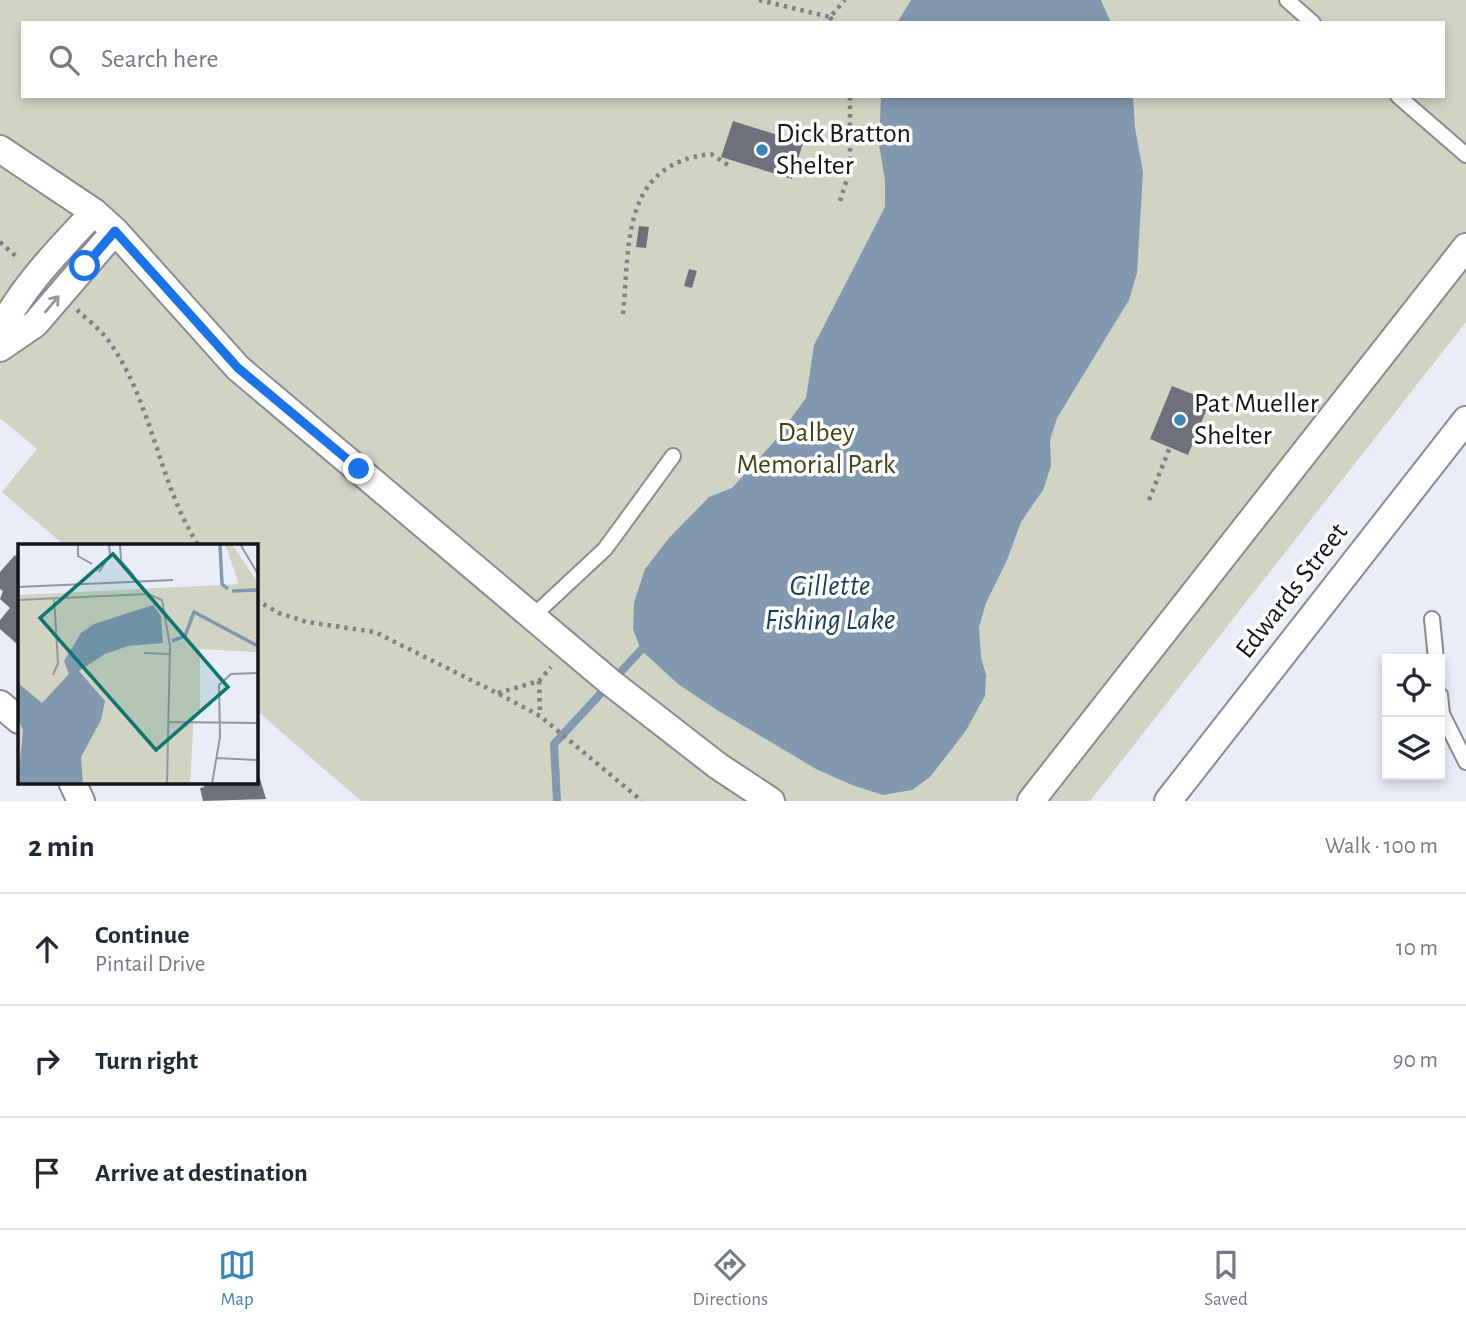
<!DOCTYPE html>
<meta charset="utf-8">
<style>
:root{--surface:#fff;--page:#f2f2f3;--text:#1f2937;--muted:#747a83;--line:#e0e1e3;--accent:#3a84b8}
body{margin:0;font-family:"Alegreya Sans",sans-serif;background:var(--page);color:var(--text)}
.controls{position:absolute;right:21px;bottom:21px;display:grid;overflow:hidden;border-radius:0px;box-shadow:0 4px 10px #0003}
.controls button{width:63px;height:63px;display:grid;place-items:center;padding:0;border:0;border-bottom:2px solid var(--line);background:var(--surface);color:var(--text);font:35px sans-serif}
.stop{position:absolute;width:21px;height:21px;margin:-16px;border:5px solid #1a73e8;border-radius:50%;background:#fff}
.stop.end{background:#1a73e8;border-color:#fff;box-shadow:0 2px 7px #0008}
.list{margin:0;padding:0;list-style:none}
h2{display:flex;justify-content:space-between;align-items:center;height:91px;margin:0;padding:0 28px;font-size:30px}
h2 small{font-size:23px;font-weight:400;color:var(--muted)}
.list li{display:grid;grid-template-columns:46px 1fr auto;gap:21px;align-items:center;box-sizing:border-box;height:112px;padding:0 28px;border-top:2px solid var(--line)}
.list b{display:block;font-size:26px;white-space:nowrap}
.list p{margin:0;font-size:23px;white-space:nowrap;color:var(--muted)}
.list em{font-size:23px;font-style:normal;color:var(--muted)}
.icon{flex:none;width:38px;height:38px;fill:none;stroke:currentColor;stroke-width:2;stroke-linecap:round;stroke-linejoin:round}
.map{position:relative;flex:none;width:1466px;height:801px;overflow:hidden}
.search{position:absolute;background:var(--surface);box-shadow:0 4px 10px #0003;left:21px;right:21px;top:21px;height:77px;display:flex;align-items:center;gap:18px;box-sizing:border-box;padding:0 24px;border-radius:0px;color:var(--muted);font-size:26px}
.sheet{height:427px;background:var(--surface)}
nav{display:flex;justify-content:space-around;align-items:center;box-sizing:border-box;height:98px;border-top:2px solid var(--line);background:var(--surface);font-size:19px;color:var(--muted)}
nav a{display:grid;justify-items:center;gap:4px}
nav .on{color:var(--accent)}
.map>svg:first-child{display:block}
.green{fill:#d1d4c2;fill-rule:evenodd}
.water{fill:#8198af}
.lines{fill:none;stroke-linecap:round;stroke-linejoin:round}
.stream{stroke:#8198af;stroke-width:8}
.building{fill:#6d717b}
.lane-casing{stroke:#878b95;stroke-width:18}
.street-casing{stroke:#878b95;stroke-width:30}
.path{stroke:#7e8188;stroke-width:4.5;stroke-dasharray:3.5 5;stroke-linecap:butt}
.lane{stroke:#fff;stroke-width:14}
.street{stroke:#fff;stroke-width:26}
.oneway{stroke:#959697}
.route{stroke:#1a73e8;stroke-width:9}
.poi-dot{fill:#3a84b8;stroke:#fff;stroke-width:2.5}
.labels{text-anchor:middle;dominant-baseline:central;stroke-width:7;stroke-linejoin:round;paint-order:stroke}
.poi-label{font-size:28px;fill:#131518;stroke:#fff;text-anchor:start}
.park-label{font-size:28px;fill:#3f4512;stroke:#fff}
.street-label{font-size:28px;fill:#131518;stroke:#fff}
.water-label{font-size:30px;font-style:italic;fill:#163c5d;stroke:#fff}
.inset-river{fill:none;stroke:#8198af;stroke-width:3.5}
.inset-road{fill:none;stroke:#93979e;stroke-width:2}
.view{fill:#0f766e;fill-opacity:0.15;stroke:#0f766e;stroke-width:3.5}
.inset-edge{fill:none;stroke:#131518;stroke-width:3.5}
</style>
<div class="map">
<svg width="1466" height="801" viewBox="0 0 1466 801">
<rect width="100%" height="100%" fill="#e8edf8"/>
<path class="green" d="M0,0H1466V322L1090,801H361L256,710V545H64L2,492L37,449L0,418ZM23,23H1443V96H23Z"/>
<path class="water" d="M911,0H1101L1111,23H897Z
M881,96H1133L1135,128L1143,172L1137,273L1129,300L1057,418L1050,440L1051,466L1043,490L1021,522L1007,560L986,603L979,627L981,657L986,675L985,696L965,732L930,777L912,790L883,795L852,785L816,769L717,710L678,684L641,650L633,629L634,603L645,569L669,538L709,497L732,488L773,443L806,398L814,345L885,207V180L879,145Z"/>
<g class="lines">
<path class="stream" d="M557,801L554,744L641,650"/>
</g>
<path class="building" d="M733,121L803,143L792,179L721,157Z
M639,226L649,227L646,248L636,247Z
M689,269L697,271L692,288L684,286Z
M1172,386L1210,401L1188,455L1150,439Z
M15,555L19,559V641L17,644L0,629V620L10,608L0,599L3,591L0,589V572Z
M256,765L266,799L203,801L200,788L204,787L203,782H256Z"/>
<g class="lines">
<defs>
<path id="lane" d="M1287,0L1313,23
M1398,96L1466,155
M532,617L605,549L673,456
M1432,619L1436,659
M1440,695L1442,714L1466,762"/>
<path id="street" d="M0,149L94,212L115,231L238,368L610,682L718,766L771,801
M0,331C23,285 60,249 94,212
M0,348L35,324L115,231
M0,704L19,720
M72,782L81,801
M1031,801L1466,247
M1168,801L1466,420"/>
</defs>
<use href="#lane" class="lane-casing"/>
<use href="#street" class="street-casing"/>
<path class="path" d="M759,0L830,17L845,0
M830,17L834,23
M840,201L850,170V96
M0,242L18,258
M77,310C87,319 100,329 108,340C153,402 158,482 198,545
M623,314C630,243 621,164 711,154L728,165
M1149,500L1170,447
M256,600L279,613L307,622L375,632L497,693L540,716L642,801
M539,681L540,715
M498,693L539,681L551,667"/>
<use href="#lane" class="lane"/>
<use href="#street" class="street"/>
</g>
<defs><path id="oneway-shaft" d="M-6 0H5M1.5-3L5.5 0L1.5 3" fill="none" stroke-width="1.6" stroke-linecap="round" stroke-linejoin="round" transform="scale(1.75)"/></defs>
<use class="oneway" href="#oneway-shaft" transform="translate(52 304) rotate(-50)"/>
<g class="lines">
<path class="route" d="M85,266L115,231L238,368L359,469"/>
</g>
<g class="poi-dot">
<circle cx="762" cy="150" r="7"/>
<circle cx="1180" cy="420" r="7"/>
</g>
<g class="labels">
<g class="poi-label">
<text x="776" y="134">Dick Bratton<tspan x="776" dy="32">Shelter</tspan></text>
<text x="1194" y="404">Pat Mueller<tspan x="1194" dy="32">Shelter</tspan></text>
</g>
<g class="park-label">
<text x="816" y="433">Dalbey<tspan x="816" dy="32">Memorial Park</tspan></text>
</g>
<g class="street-label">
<text transform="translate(1292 591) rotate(-52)">Edwards Street</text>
</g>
<g class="water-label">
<text x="830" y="586">Gillette<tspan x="830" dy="34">Fishing Lake</tspan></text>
</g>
</g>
<g transform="translate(18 544)">
<rect width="240" height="240" fill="#e8edf8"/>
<path d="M207,0H214L240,39V108L182,105V167L176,168L172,240H0V51L221,40Z" fill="#d1d4c2"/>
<path d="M135,61L143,72L145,99L110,102L87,110L61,127L87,157L83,176L63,213L65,240H0L5,186L0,175V139L24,159L51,130L46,117L63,89L76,80Z" fill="#8198af"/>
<path class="inset-river" d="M202,0L204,40L210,45M214,47L240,46M154,97L167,92L176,68L240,102"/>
<path class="inset-road" d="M60,0V12L74,20M102,0L103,17L116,32M222,0L240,30M81,28L92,11L91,0M0,43L155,36M0,56L130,50L144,56L152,102L149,240M126,109L152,110M35,131L40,119L36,54M150,178L240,179M199,214L240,216M194,240L202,193L201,141L213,130L240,129"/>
<path class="view" d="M95,10L210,143L138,206L22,74Z"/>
<rect width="240" height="240" class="inset-edge"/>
</g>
</svg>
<div class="controls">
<button><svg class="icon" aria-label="locate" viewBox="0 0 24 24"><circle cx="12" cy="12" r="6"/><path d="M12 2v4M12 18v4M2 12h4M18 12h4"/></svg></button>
<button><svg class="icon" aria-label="layers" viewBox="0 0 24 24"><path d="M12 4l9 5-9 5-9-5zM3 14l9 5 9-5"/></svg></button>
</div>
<div class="stop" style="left:85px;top:266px"></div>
<div class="stop end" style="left:359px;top:469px"></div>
<div class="search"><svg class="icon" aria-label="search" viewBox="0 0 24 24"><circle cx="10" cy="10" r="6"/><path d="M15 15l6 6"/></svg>Search here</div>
</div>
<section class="sheet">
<h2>2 min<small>Walk · 100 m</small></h2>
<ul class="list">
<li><svg class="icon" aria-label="ahead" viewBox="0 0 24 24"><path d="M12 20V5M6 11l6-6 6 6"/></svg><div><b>Continue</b><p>Pintail Drive</p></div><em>10 m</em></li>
<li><svg class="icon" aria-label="right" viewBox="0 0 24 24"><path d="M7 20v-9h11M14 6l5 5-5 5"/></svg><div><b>Turn right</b></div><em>90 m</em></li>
<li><svg class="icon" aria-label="arrive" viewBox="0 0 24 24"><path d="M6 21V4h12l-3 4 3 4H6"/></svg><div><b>Arrive at destination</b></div></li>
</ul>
</section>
<nav>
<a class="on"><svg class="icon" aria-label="map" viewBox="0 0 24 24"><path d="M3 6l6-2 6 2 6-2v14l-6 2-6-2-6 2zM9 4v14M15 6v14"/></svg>Map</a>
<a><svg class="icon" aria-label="directions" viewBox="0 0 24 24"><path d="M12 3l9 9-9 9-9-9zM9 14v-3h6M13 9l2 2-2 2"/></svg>Directions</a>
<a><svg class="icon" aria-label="saved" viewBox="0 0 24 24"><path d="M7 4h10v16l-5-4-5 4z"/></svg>Saved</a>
</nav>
